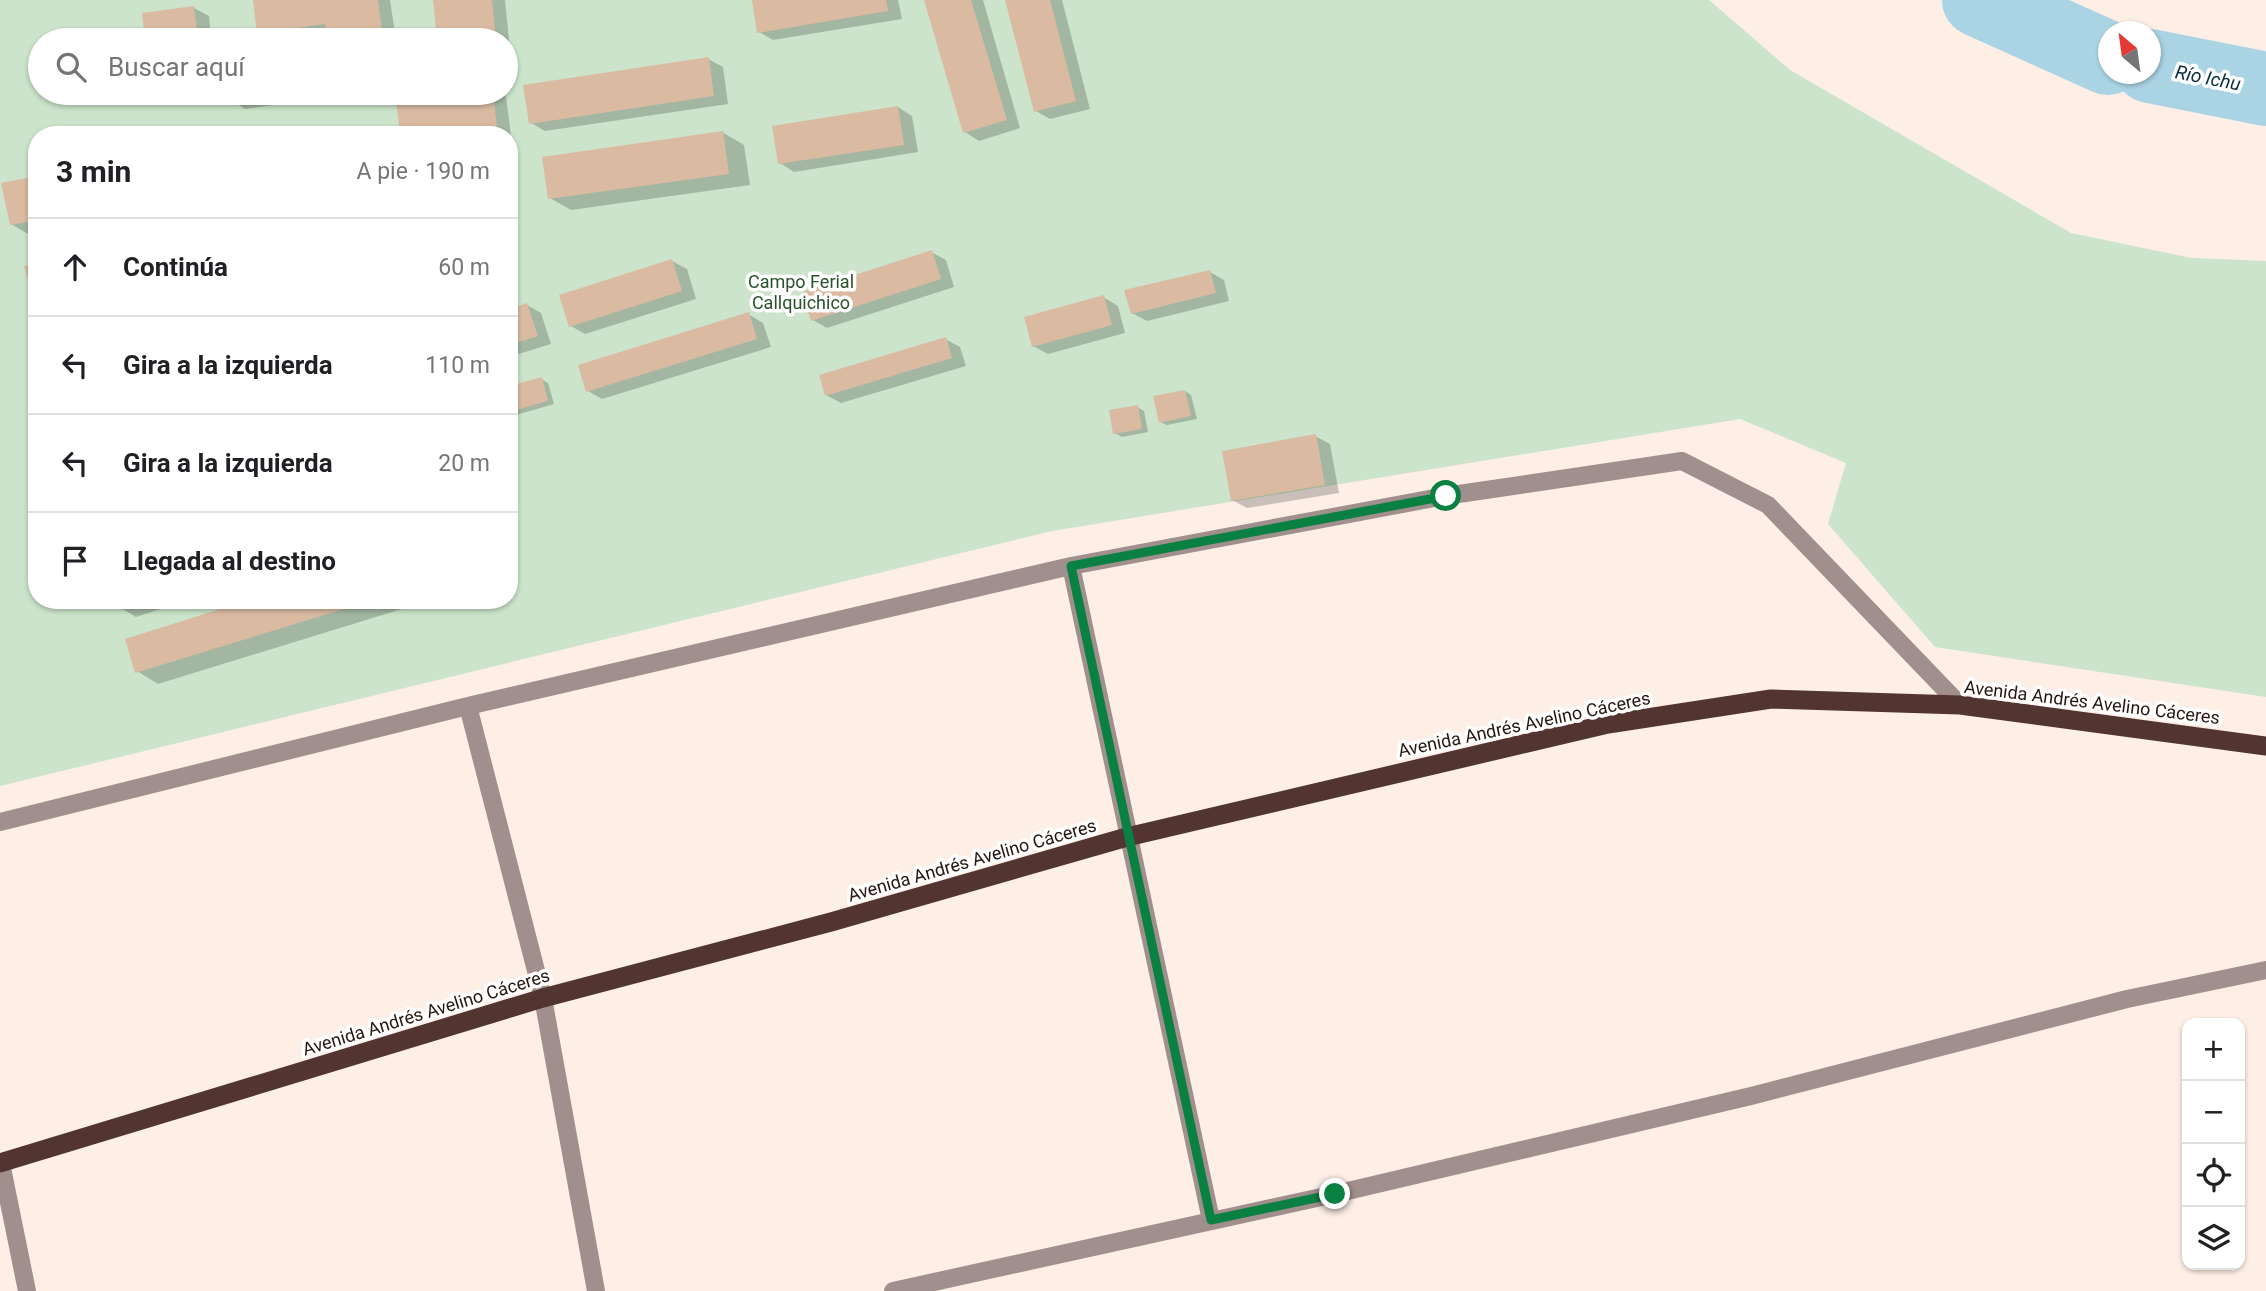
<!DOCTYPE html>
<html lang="es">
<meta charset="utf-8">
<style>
:root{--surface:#fff;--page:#f2f2f2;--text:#202124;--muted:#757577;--line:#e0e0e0}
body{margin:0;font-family:Roboto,sans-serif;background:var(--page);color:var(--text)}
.controls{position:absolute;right:21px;bottom:21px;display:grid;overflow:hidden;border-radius:14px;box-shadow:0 2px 5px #0004}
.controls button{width:63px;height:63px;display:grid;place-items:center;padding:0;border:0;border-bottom:2px solid var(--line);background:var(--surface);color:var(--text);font:35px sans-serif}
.compass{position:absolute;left:2098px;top:21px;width:63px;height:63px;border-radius:50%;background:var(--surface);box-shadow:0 2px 5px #0004;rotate:331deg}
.stop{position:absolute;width:21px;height:21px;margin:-16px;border:5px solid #0b8043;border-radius:50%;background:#fff}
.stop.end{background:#0b8043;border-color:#fff;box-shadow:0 2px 7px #0008}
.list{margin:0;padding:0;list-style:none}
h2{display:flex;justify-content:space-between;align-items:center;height:91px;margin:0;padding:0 28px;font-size:30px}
h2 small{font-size:23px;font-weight:400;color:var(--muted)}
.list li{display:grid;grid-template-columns:46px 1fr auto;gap:21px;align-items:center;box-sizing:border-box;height:98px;padding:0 28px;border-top:2px solid var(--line)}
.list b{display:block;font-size:26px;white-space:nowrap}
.list em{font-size:23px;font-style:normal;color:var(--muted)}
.icon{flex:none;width:38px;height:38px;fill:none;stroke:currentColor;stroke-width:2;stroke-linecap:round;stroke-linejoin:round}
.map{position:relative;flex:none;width:2266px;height:1291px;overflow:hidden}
.search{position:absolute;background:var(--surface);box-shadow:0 2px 5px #0004;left:28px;top:28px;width:490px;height:77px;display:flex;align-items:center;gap:18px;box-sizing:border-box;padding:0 24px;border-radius:38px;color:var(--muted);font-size:26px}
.panel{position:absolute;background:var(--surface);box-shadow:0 2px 5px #0004;left:28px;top:126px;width:490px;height:483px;border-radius:28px}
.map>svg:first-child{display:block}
.green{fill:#cbe4cb;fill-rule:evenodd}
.shadow{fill:#0003}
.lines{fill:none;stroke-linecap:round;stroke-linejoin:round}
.river{stroke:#aad4e4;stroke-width:74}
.building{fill:#dabba2}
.minor{stroke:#a18f8d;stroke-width:18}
.trunk{stroke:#523430;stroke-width:19}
.route{stroke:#0b8043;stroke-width:9}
.labels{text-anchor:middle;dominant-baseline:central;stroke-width:7;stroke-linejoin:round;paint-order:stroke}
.park-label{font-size:18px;fill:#28522b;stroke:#fefefe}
.street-label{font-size:18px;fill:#251811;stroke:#fefefe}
.water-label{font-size:19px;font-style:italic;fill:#09303c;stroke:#fefefe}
</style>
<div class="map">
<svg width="2266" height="1291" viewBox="0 0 2266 1291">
<rect width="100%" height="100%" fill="#fdeee6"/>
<path class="green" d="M0,0H1709L1790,70L2071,233L2192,258L2266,261V697L1935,647L1828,524L1846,463L1740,419L1052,531L0,786ZM40,40H506V93H40ZM37,135H509V600H37Z"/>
<path class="shadow" d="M254,0H390L396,40H329L328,33L281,40H227L259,36Z
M435,0H505L511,60L506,61V40H438Z
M754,0H898L902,19L773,40L759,32Z
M926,0H983L1020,128L979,141L965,132Z
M1007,0H1062L1090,109L1050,119L1036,111Z
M194,8L209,16L211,40H147L144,14Z
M708,59L723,67L728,104L545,131L531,123Z
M153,93H217L218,99L168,105L154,97Z
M229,93H279L280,104L245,109L231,100Z
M457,93H499L506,97L511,135H402L398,101Z
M898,107L912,116L918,152L794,172L780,163Z
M722,132L744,145L750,185L571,210L550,198Z
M37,178V236L33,237L11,224Z
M931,252L946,260L954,287L827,328L813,320Z
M672,261L687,269L696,299L585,334L571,326Z
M1210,272L1224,280L1229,301L1147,321L1132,313Z
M1103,297L1118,306L1125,333L1048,354L1033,346Z
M527,305L541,313L551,344L509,357V310Z
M748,314L763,323L771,347L602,399L588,391Z
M945,339L960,347L966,366L841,403L826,395Z
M541,379L548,383L554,404L509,417V388Z
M1185,391L1191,395L1197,419L1167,425L1160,422Z
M1137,407L1144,411L1148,432L1122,437L1115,433Z
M1315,436L1330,444L1339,493L1247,508L1232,500Z
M113,600H188L136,617L114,604Z
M255,600H431L158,684L137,671Z"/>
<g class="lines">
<path class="river" d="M1979,0L2108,58
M2150,66L2266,89"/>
</g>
<path class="building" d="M253,0H378L383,40H327L325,24L257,34L258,40H226L257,34Z
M433,0H492L496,40H437Z
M752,0H886L888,11L757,33Z
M924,0H971L1007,120L963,133Z
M1005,0H1050L1076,101L1034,112Z
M194,6L198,40H145L142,13Z
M709,57L714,96L529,124L523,85Z
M152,93H181V94L152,98Z
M228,93H266L267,96L229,101Z
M444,93H493L497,128L445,135H400L396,99Z
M898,106L904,145L778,164L772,126Z
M270,128L271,135H242V134Z
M723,131L729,174L548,199L542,157Z
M37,176V220L10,225L1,183Z
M932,250L941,279L811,321L802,292Z
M672,259L682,291L569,327L559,295Z
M37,263V309H36L24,266Z
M1210,270L1216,293L1131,314L1124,290Z
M1104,295L1112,325L1032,347L1024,317Z
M527,303L538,336L509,345V309Z
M749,312L757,339L586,392L578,365Z
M946,337L952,358L825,396L819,375Z
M542,377L548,401L509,412V386Z
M1185,390L1191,416L1159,423L1153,396Z
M1138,405L1142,429L1113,434L1109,410Z
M1316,434L1325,485L1231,501L1222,451Z
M111,600H128V601L113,606Z
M249,600L370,601L135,673L125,639Z"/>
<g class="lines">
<path class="minor" d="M1071,566L1211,1220
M468,706L543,998L596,1291
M0,822L468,706L1071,566L1445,496L1682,461L1768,505L1960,705
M1,1163L27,1291
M893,1291L1335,1194L1751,1096L2127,999L2266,970"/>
<path class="trunk" d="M0,1163L543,998L831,922L1127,837L1608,724L1771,699L1960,705L2266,746"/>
</g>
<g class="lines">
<path class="route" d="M1335,1194L1211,1220L1071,566L1446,496"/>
</g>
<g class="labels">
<g class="park-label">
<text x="801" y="281">Campo Ferial<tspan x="801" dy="21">Callquichico</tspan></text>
</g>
<g class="street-label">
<text transform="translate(2092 702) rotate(7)">Avenida Andrés Avelino Cáceres</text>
<text transform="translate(1524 724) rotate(-12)">Avenida Andrés Avelino Cáceres</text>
<text transform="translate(972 860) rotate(-16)">Avenida Andrés Avelino Cáceres</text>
<text transform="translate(426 1012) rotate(-17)">Avenida Andrés Avelino Cáceres</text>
</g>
<g class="water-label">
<text transform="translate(2208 78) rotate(11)">Río Ichu</text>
</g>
</g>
</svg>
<div class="controls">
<button>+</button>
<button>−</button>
<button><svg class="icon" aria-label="locate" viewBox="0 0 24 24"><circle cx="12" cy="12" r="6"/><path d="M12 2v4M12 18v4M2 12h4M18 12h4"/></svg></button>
<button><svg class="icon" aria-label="layers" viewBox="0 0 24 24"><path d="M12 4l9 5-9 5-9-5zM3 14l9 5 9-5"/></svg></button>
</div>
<svg class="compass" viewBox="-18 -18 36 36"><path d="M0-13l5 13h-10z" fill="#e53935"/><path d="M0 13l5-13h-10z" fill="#757577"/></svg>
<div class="stop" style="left:1446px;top:496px"></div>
<div class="stop end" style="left:1335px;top:1194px"></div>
<div class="search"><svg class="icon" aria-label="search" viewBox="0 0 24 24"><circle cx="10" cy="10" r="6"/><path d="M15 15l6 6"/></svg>Buscar aquí</div>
<section class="panel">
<h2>3 min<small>A pie · 190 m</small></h2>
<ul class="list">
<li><svg class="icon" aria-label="ahead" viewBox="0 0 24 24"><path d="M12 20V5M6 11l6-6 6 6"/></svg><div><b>Continúa</b></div><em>60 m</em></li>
<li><svg class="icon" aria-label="left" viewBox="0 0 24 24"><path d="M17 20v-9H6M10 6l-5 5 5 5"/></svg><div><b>Gira a la izquierda</b></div><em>110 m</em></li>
<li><svg class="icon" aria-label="left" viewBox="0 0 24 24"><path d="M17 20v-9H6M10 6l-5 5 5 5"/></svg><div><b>Gira a la izquierda</b></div><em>20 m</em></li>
<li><svg class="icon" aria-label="arrive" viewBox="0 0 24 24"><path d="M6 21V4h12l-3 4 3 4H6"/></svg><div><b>Llegada al destino</b></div></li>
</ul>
</section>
</div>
